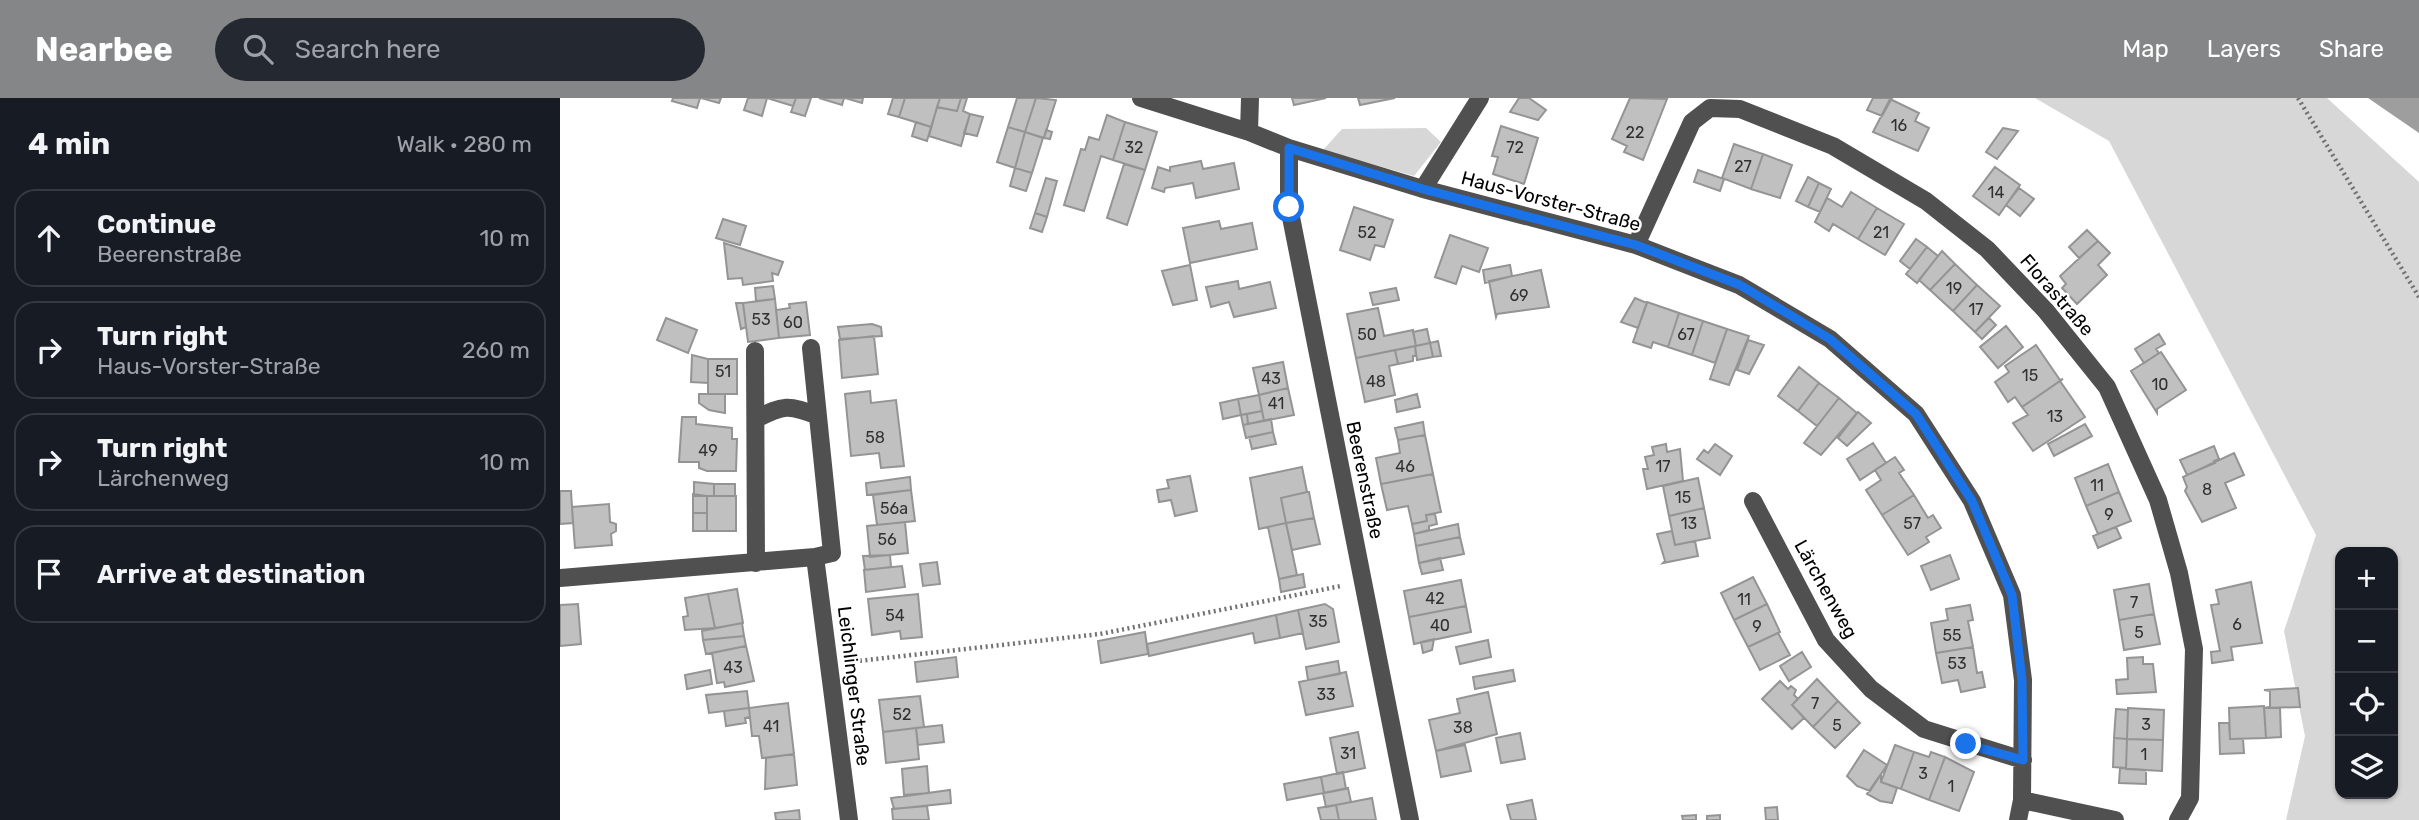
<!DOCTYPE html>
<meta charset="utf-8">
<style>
:root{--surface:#171b24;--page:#242831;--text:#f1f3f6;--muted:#9ea1a6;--line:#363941;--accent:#858687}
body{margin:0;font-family:Rubik,sans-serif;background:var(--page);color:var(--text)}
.controls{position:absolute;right:21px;bottom:21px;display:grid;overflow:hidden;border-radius:14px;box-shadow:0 2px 5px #0004}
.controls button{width:63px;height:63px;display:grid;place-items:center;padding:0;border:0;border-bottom:2px solid var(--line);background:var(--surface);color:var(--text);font:35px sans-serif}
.stop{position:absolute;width:21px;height:21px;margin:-16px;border:5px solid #1a73e8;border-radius:50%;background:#fff}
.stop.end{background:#1a73e8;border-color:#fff;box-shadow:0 2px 7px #0008}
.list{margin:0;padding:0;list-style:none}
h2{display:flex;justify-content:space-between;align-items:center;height:91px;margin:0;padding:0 28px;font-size:30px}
h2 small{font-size:23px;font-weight:400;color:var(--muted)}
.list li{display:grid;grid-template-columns:46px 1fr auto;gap:21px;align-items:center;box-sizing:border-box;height:98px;margin:0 14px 14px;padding:0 14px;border:2px solid var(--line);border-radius:21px}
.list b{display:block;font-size:26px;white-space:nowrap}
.list p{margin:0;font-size:23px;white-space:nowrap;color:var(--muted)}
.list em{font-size:23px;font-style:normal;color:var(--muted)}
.icon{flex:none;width:38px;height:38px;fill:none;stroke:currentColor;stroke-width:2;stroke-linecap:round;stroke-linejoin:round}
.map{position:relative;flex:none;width:1859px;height:722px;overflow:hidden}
header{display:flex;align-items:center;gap:42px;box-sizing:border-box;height:98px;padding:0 35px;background:var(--accent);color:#fff}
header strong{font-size:33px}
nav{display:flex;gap:38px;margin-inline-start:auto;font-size:24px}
.search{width:490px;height:63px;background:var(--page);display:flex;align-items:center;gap:18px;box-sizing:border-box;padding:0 24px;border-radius:38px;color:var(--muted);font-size:26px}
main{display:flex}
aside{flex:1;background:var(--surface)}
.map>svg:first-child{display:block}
.green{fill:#d7d7d7;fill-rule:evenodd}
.water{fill:#9e9e9e}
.building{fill:#c0c0c0;stroke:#949494;stroke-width:2}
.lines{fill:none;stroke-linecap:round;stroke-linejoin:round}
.path{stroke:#727272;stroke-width:4.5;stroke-dasharray:2 3.5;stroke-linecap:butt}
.minor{stroke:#505050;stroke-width:18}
.route{stroke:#1a73e8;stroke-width:9}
.labels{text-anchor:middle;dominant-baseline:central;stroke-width:5;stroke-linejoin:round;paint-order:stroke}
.number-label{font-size:16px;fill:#303030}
.street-label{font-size:19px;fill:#000;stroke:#fff}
</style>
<header>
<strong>Nearbee</strong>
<div class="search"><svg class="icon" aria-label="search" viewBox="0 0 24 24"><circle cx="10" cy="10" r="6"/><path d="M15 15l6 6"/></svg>Search here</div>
<nav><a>Map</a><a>Layers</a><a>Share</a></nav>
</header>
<main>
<aside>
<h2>4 min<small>Walk · 280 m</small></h2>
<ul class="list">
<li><svg class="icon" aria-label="ahead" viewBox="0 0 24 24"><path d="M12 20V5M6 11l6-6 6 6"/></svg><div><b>Continue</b><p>Beerenstraße</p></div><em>10 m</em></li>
<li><svg class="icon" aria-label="right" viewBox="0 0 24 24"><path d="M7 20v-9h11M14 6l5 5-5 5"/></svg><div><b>Turn right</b><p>Haus-Vorster-Straße</p></div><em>260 m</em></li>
<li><svg class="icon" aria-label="right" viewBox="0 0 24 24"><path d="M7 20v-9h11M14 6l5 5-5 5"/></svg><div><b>Turn right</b><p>Lärchenweg</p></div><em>10 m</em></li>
<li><svg class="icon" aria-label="arrive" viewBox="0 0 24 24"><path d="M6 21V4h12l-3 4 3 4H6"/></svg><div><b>Arrive at destination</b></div></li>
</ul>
</aside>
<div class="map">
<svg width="1859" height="722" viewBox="0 0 1859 722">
<rect width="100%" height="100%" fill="#fff"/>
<path class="green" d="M1475,0H1767L1859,84V722H1726L1745,638L1724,533L1756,437L1549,43ZM1780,454H1833V696H1780Z
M866,30L881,44L854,78L763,52L782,31Z"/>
<path class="water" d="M1808,0H1859V35Z"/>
<path class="building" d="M113,0H140L137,10L112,3Z
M141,0H161L159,5Z
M188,0H207L202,18L184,12Z
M207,0H236L233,8Z
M236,0H251L245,18L231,14Z
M259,0H284L282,7Z
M285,0H303L302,5Z
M333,0H345L339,19L328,16Z
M345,0H380L371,29L339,19Z
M380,0H401L397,13L377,9Z
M401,0H407L403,13L410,16L401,48L369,38L377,9L397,13Z
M457,0H476L465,34L448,29Z
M476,0L496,2L484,40L465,34Z
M732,0H766L734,7Z
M798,0H835L800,7Z
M959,0H969L986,12L978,22L950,14Z
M1070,0L1107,1L1083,62L1064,54L1067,48L1052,41Z
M1313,0H1332L1322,18L1307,12Z
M1330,1L1359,15L1355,23L1369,30L1358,53L1313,34Z
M410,16L423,19L417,38L404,35Z
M547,17L565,24L553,62L541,58L524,113L504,107L521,51L525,52L529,39L539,42Z
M356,24L371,29L367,43L352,38Z
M565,24L597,34L585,72L553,62Z
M941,28L978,40L964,86L933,76L938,59L932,58Z
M448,29L465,34L455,70L437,64Z
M1443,30L1458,33L1437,61L1426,54Z
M486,32L492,34L490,41L484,40Z
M465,34L483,40L472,75L455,70Z
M1174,46L1203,56L1191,91L1162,80Z
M1203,56L1232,67L1220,100L1191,91Z
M641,63L643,71L674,65L679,91L636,100L633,85L605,90L604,94L592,90L598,69L610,73V69Z
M564,66L585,72L567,127L547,120Z
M1435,69L1460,87L1439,117L1413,98Z
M455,70L472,75L466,93L450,88Z
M1138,72L1164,81L1160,93L1134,84Z
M1248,79L1259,85L1248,109L1236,103Z
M486,80L497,83L487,119L475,115Z
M1259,85L1271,91L1260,114L1248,109Z
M1459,90L1474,101L1460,118L1446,107Z
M1291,94L1317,110L1298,141L1273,126L1269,133L1255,124L1267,100L1282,109Z
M794,109L833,122L824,149L815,147L810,162L780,152Z
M1317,110L1344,126L1325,157L1298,141Z
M475,115L487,119L482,134L470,130Z
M163,121L186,128L180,147L156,140Z
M659,123L661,131L692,125L697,151L630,165L623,130Z
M1527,132L1538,143L1519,160L1509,149Z
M890,137L928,150L919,174L902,168L896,186L875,179Z
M1356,141L1367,149L1350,171L1340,163Z
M1538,143L1550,155L1538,167L1547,177L1517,206L1502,190L1506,186L1500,178Z
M164,145L223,164L218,177L212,175L213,183L183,187L182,180L168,181Z
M1367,149L1378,158L1357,185L1346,176Z
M1382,153L1395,166L1370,192L1359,182Z
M1395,166L1417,187L1393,213L1370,192Z
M630,167L637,202L613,207L602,173Z
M950,167L952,178L925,185L923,172Z
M981,172L989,209L937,216L936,219L929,183Z
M678,183L679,191L710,184L716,210L674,219L669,204L651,209L646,189Z
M1417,187L1440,208L1415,234L1393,213Z
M213,188L215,201L196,203L195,190Z
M836,190L839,202L813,207L810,195Z
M1075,200L1087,205L1078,230L1061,224Z
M215,201L219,240L188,244L183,205Z
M246,204L250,237L219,240L216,212L230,210L229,206Z
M1087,204L1119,215L1108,249L1093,244L1091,250L1073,244Z
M176,205H183L186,229L181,231Z
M818,210L824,238L853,232L856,248L796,260L787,216Z
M1119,215L1143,223L1132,257L1108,249Z
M106,220L137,232L128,255L97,242Z
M1429,220L1436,227L1422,241L1415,234Z
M1143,223L1167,231L1155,265L1132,257Z
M312,226L321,229L322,238L280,241L278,229Z
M1446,228L1463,249L1438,270L1420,249Z
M867,231L870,245L856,248L853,234Z
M1167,231L1189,238L1169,287L1150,281Z
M1599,236L1605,246L1596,251L1599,255L1584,265L1575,251Z
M314,238L318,276L282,280L279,242Z
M1188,242L1204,247L1189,276L1177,272Z
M878,243L881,258L873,259L870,245Z
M870,245L873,259L857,262L855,248Z
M1476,247L1500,282L1503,281L1462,309L1455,299L1448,304L1435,284L1449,274L1445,268Z
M855,248L856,258H853V263L838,266L835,252Z
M835,252L838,266L829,268L835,297L805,304L796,260Z
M1601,254L1626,292L1597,311V315L1571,273Z
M132,257L148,261V285L131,284Z
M148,261H177V296H148Z
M723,264L728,290L699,297L693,270Z
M1239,269L1259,285L1238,313L1218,298Z
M1500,283L1525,319L1473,353L1453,325L1468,317L1462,309Z
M1259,285L1279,300L1257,328L1238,313Z
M728,290L734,317L704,323L699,297Z
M310,293L311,305L336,302L344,368L321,370L319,355L291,358L285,296Z
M139,296H165V315L149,312L139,305Z
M857,296L860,309L837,314L835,302Z
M699,297L702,313L681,317L678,301Z
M1279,300L1297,315L1261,357L1244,345Z
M678,301L681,317L663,321L660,305Z
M702,313L704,323L688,326L687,316Z
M1298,314L1311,325L1287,348L1278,340Z
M687,316L688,326L683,327L681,317Z
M122,319H136V326L172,330V341H177L176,373H147L139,370V364H119Z
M711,321L713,334L686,340L683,327Z
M863,324L865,337L838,342L835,330Z
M1525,326L1532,338L1494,358L1488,346Z
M713,334L716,346L692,351L689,339Z
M865,337L873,376L821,386L816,360L840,355L838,342Z
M1313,345L1326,365L1300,382L1287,361Z
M1106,346L1107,354L1120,351L1123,383L1087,391L1083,371H1088L1085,359L1094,357L1092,349Z
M1155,346L1172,358L1160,377L1137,361L1144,352L1148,355Z
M1654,348L1659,361L1654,363L1655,365L1627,377L1620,362Z
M1674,355L1684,377L1665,385L1676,410L1642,424L1625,393L1627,389L1623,379Z
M1335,359L1344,372L1339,375L1354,397L1322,417L1306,392L1321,382L1315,372Z
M1548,366L1559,394L1526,408L1515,380Z
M742,369L747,394L721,400L726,425L699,431L690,380Z
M873,376L881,414L866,417L867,423L852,426L848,408L827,412L821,386Z
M630,378L637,413L615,418L611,402L599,404L597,392L609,390L607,382Z
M350,379L351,392L307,397L306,385Z
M1138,380L1144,410L1109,418L1103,388Z
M134,384L154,386V398H134Z
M154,386H175V398H154Z
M351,392L355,423L317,427L313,397Z
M0,393H11L13,425L0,426Z
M747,394H749L754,420L726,425L721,400Z
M1559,394L1571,423L1538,436L1526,408Z
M133,396L147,398V415H133Z
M1354,397L1368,420L1373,417L1381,430L1366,439L1369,444L1348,457L1322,417Z
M147,398H176V433H147Z
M49,406L50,424L56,426V433L51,436L52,447L15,450L12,409Z
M1144,410L1150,440L1115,447L1109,418Z
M133,415H147V433H133Z
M875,416L877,426L869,428V432L854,436L852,426L867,423L866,417Z
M754,420L760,446L732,452L726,425Z
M345,424L348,455L310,459L307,428Z
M726,425L737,477L719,481L708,429Z
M898,426L900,439L856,448L854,436Z
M1556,429L1561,440L1538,450L1533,438Z
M1112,433L1115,447L1135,443L1138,458L1103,465L1105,463L1097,436Z
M900,439L904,456L859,465L856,448Z
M330,457L331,469L305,472L303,458Z
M1390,457L1399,481L1371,492L1361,468Z
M880,460L883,472L862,476L859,465Z
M377,464L380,486L363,488L360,466Z
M342,468L345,489L306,494L304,472Z
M743,476L745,489L721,494L719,481Z
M1193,479L1207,506L1174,522L1161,495Z
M901,482L906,508L849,519L844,493Z
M1691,484L1702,545L1671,549L1673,562L1652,565L1651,554L1660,553L1651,507L1659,506L1656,492Z
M1589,486L1594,516L1559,522L1554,492Z
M177,491L183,525L155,530L148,496Z
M148,496L155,530L125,532L123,519L128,518L125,500Z
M358,496L362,539L341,541L340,533L312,537L308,501Z
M18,506L21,546L0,548V507Z
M765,506L773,511L779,544L746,551L738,512Z
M1207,506L1220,534L1188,549L1174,522Z
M1410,507L1413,522L1408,523L1413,549L1376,555L1371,525L1388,522L1386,511Z
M906,508L911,534L854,546L849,519Z
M738,512L743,535L720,540L716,517Z
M1594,516L1600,546L1564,552L1559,522Z
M716,517L720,540L695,545L693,535L589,558L587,546Z
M182,525L184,538L143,542L142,533Z
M585,534L588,556L541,565L538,543Z
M1218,535L1230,557L1200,572L1188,549Z
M184,538L186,548L146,556L143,542Z
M874,541L872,552L863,555L861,544Z
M928,542L931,559L900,566L896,549Z
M186,548L194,583L165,589L164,584L157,585L152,555Z
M1413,549L1417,575L1422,574L1425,589L1401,594L1398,582L1382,585L1376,555Z
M1242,554L1251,569L1229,583L1220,568Z
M396,559L398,579L357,584L355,564Z
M1583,559V566H1593L1596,594L1557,596L1556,582L1568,581L1567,560Z
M778,563L780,576L748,582L746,569Z
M150,572L152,586L127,591L125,577Z
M953,572L955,583L915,591L913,579Z
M786,574L793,608L746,617L739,584Z
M1257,581L1278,603L1253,629L1232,607Z
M1220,583L1228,591L1231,588L1236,592L1234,597L1238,601L1232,607L1244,620L1232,631L1202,601Z
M1738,590L1740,609L1704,610L1710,609V593L1704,592Z
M187,593L189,610L149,615L146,597Z
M928,594L937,636L876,653L869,622L900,615L897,601Z
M360,598L364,629L323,634L319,602Z
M1278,603L1300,625L1275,650L1253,629Z
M228,605L234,656L202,660L199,638H192L189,610Z
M1704,608L1706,640L1670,641L1669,610Z
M189,610L190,619L185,620L186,625L166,628L164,613Z
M1568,610L1604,612L1603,642L1567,641Z
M1704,610H1720L1721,639L1706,640Z
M1556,611L1568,612L1567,641L1554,640Z
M1659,625H1669L1670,641H1683L1684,655L1660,656Z
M382,627L384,644L358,647L356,630Z
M356,630L359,661L326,665L323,634Z
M798,634L805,670L777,676L770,640Z
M960,635L965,661L941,665L936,640Z
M1554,640L1567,641L1566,670L1553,669Z
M1567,641L1603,642L1602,673L1566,671Z
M905,647L911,673L881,679L876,653Z
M1335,647L1354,654L1341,691L1321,684Z
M1304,652L1327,667L1310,693L1297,688L1287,678Z
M1354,654L1369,659L1371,654L1385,659L1369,702L1341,691Z
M234,656L237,687L205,691L206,660Z
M1385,659L1414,674L1399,713L1369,702Z
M367,668L369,695L344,697L342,671Z
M1560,670L1586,672V686L1559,685Z
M783,674L786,691L764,695L761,679Z
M1321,676V684L1337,690L1332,705L1320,703L1307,696Z
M761,679L764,695L727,702L724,686Z
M788,690L791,704L766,709L763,695Z
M390,692L391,705L334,711L331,700Z
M812,700L816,722H779L776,707Z
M972,702L976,722H951L947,707Z
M776,707L779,722H761L758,710Z
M367,708L369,722H333L332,711Z
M1217,709L1218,722H1206L1205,710Z
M239,712L240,722H216L215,715Z
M1136,717V722H1123L1122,718Z
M1160,717V722H1147V718Z"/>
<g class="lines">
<path class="path" d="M1738,0L1859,199
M289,564L540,536L781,488"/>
<path class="minor" d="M581,0L689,34L729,50L863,91L1076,147L1179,187L1270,241L1356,316L1412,403L1452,497L1463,582L1462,702L1458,722
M689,34L690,0
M729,50V109L850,722
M863,91L920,0
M1076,147L1132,24L1150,10L1180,11L1273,48L1366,103L1427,151L1486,213L1547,289L1598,402L1619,475L1634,551L1630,700L1618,722
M251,250L272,455L255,459
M195,253L196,465
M196,321C223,307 229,306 258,318
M1193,403L1266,542L1311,591L1364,631L1463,662
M0,480L255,459L289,722
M1462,702L1555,722"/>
</g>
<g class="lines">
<path class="route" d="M729,109V50L863,91L1076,147L1180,187L1270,241L1356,316L1412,403L1452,497L1462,582L1463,662L1406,646"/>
</g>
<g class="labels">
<g class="number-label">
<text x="1339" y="27">16</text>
<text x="1075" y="34">22</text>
<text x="574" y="49">32</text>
<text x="955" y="49">72</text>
<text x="1183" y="68">27</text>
<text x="1436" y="94">14</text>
<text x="807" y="134">52</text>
<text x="1321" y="134">21</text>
<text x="1394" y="190">19</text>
<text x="959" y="197">69</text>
<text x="1416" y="211">17</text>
<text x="201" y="221">53</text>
<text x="233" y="224">60</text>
<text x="807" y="236">50</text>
<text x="1126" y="236">67</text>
<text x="163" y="273">51</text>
<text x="1470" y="277">15</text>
<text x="711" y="280">43</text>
<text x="816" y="283">48</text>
<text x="1600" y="286">10</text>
<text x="716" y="305">41</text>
<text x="1495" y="318">13</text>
<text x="315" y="339">58</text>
<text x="148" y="352">49</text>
<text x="845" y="368">46</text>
<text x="1103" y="368">17</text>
<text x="1537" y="387">11</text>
<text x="1647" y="391">8</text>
<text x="1123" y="399">15</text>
<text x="334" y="410">56a</text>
<text x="1549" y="416">9</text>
<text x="1129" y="425">13</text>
<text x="1352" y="425">57</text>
<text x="327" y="441">56</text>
<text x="875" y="500">42</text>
<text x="1184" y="501">11</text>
<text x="1574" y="504">7</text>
<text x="335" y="517">54</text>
<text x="758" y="523">35</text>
<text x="1677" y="526">6</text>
<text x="880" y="527">40</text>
<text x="1197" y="528">9</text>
<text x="1579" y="534">5</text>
<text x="1392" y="537">55</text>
<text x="1397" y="565">53</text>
<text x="173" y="569">43</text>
<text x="766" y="596">33</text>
<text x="1255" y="605">7</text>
<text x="342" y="616">52</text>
<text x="1586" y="626">3</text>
<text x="1277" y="627">5</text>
<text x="211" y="628">41</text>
<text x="903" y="629">38</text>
<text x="788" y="655">31</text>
<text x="1584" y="656">1</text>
<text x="1363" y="675">3</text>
<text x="1391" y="688">1</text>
</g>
<g class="street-label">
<text transform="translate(991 103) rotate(15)">Haus-Vorster-Straße</text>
<text transform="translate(1497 197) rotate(49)">Florastraße</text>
<text transform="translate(805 382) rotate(78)">Beerenstraße</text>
<text transform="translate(1266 491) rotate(61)">Lärchenweg</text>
<text transform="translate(294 588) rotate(83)">Leichlinger Straße</text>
</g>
</g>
</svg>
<div class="controls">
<button>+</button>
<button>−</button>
<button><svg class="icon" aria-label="locate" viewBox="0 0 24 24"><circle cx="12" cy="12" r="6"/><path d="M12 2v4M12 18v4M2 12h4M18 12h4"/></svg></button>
<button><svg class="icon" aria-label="layers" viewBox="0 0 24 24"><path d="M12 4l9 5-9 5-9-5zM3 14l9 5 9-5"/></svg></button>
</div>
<div class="stop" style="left:729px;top:109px"></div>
<div class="stop end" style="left:1406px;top:646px"></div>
</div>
</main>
